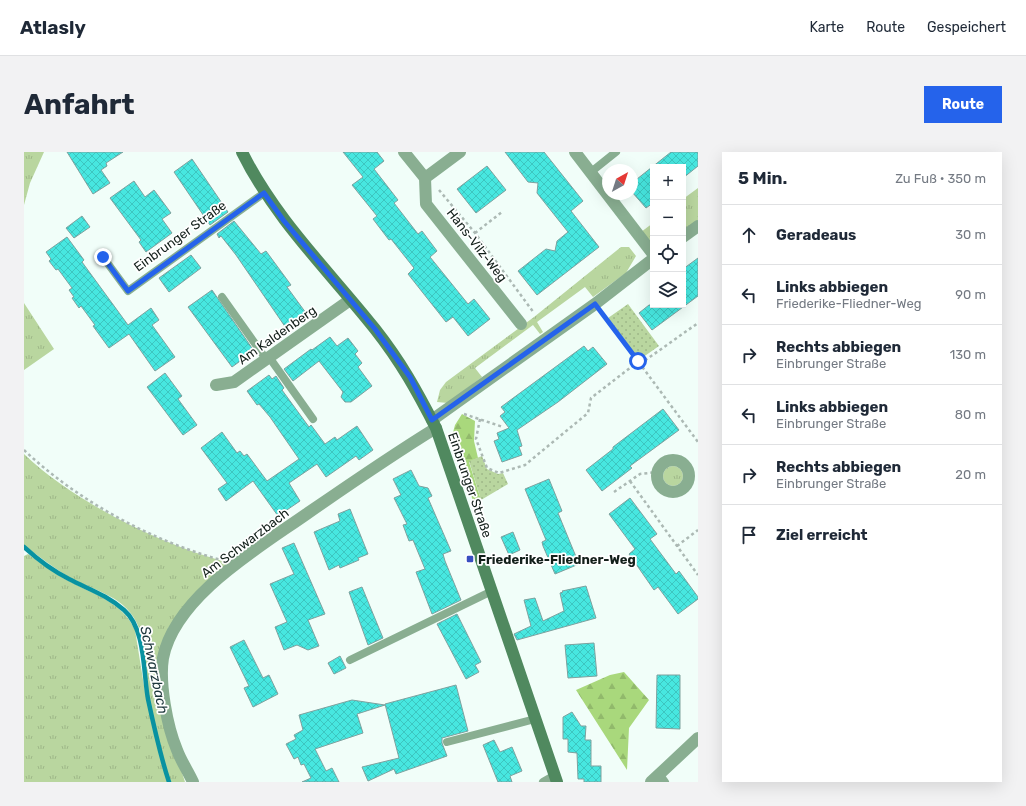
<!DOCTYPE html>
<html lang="de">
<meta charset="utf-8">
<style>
:root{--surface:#fff;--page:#f2f2f3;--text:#1f2937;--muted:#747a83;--line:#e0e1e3;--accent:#2563eb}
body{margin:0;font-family:Rubik,sans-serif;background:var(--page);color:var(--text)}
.controls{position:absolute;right:12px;top:12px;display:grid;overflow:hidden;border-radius:0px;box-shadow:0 4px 16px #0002}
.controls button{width:36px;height:36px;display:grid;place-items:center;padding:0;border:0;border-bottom:1px solid var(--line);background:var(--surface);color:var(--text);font:20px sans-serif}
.compass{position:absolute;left:578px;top:12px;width:36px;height:36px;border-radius:50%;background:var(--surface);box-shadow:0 4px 16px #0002;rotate:39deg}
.stop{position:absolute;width:12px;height:12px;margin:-9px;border:3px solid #2563eb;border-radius:50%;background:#fff}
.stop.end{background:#2563eb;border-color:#fff;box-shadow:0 1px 4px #0008}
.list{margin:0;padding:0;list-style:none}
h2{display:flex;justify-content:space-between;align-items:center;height:52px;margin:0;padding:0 16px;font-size:17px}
h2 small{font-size:13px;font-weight:400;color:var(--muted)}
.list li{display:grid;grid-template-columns:26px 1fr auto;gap:12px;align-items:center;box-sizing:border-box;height:60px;padding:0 16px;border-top:1px solid var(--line)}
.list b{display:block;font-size:15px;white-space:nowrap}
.list p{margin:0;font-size:13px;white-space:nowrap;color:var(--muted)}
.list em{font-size:13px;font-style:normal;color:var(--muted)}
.icon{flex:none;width:22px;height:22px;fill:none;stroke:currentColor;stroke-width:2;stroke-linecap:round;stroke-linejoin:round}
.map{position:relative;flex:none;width:674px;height:630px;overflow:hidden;border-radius:0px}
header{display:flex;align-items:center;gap:24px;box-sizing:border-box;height:56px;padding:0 20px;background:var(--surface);border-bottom:1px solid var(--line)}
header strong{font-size:19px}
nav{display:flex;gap:22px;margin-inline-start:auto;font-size:14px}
.intro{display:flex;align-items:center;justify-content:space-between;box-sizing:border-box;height:96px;padding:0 24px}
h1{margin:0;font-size:28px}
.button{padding:10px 18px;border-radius:0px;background:var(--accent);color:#fff;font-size:14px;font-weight:700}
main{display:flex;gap:24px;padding:0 24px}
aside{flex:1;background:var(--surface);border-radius:0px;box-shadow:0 4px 16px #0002}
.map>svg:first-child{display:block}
.grass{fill:url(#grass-tufts)}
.forest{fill:url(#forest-firs)}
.park{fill:url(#park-dots)}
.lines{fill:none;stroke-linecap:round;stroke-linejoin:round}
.stream{stroke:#0892a1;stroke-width:4.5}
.building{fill:url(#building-cross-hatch);stroke:#7ea19e}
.path{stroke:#acb9b4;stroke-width:2.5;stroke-dasharray:3 3;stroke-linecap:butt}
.lane{stroke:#89ae91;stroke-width:8}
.street{stroke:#89ae91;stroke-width:12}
.secondary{stroke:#50895f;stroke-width:12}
.route{stroke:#2563eb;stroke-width:5}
.poi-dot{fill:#384ec0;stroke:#fff;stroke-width:1.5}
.labels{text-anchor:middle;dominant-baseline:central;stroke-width:3.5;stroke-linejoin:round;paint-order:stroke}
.street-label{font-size:13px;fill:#13201b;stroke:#fff}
.poi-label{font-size:13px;font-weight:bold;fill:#13201b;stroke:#fff;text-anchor:start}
.water-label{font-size:14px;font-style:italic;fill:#1f383d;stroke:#fff}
</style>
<header>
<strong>Atlasly</strong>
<nav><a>Karte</a><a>Route</a><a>Gespeichert</a></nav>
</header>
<div class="intro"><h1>Anfahrt</h1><a class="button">Route</a></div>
<main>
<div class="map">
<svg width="674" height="630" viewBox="0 0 674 630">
<defs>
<pattern id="grass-tufts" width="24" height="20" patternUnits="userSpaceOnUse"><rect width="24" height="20" fill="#b9d69f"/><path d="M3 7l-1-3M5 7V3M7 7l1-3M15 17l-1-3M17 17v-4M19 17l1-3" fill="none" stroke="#9eb788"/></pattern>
<pattern id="forest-firs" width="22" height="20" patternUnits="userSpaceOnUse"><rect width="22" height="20" fill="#a9d87c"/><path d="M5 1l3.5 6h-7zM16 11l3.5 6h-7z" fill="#91b96b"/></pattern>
<pattern id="park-dots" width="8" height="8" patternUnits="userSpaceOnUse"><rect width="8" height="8" fill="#b9d69f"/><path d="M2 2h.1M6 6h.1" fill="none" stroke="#9eb788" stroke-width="1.8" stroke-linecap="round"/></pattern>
<pattern id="building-cross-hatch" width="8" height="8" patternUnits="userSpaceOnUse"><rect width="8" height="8" fill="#47e7e0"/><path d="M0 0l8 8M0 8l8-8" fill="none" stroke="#3dc6c0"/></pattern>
</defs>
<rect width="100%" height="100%" fill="#f1fef9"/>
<path class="grass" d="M0,0H20L6,31L0,53Z
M674,36V68L659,79V47Z
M629,71V91L617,80Z
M597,95H605L612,104L602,121L569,145L561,135L513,170L519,180L516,182L509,173L451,216L458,225L424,251L413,250L416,238L422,230L510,165Z
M0,151L30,197L0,218Z
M0,302C50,350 136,392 202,410L206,415L144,476L138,559L161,630H0V404L4,402C17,411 29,421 43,428C68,442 98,449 111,478L121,540C120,519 122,495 115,476C103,444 72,440 45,425C30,416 14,404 0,393Z
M639 324a10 10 0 1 1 20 0a10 10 0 1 1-20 0Z"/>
<path class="forest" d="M438,262L451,269L450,289L454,306L445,310L457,348L453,351L449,349L428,284L431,273Z
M600,520L625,548L605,576L603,618L552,538L586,523Z"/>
<path class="park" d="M604,152L635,194L615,208L584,166Z
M458,304L463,317L474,322L479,321L484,332L457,348L445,309Z"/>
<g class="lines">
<path class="stream" d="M0,395C13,407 29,419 45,427C64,437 83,443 100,458C122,477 119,521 124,547C130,575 136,603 145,630"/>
</g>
<path class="building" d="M43,0H99L82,11L83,14L77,18L86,31L69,42Z
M319,0H353L360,9L350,17L374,48L370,51L394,82L398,79L413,99L406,105L444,152L450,147L466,167L444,184L429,165L422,170L384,122L390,116L367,87L365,88L349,67L353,64L328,33L339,25Z
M481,0H520L559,49L547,59L575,95L513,143L494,119L522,97L531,99L533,89L544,80L513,41L514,31L504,30Z
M647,0H674V14L659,26V15H629V51L622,56L608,40V31Z
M168,7L204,60L186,73L150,20Z
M463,14L482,38L452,61L433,37Z
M110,29L121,45L130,38L147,61L138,67L148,81L122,100L115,90L117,88L86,46Z
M58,64L66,75L50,86L42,76Z
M210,69L237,102L242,99L267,133L263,135L282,161L262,176L212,103L197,84L195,86L193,82Z
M43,85L60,108L58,110L104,173L127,156L135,168L128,173L151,205L131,219L105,182L85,196L69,174L71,173L57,154L55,156L48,146L50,145L45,138L48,136L34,117L32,118L25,109L27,107L22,100Z
M167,103L177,116L145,140L135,126Z
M674,106V144L628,178L615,161L625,153H659V117Z
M188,138L230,199L208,215L164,155Z
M306,185L313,194L324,186L334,199L331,202L338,211L334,215L348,234L327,250H321L317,245L319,240L295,209L269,229L260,217L287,197L288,198Z
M560,194L564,199L569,195L583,212L534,250L493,278L498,294L495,295L498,303L478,310L470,289L475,287L473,281L485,276L476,264L481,260L477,255Z
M141,221L158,244L154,247L173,273L159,283L123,235Z
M245,223L248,227L252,224L260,236L258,238L285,275L287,273L301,292L311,285L313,288L333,274L349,298L335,308L332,304L302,325L293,312L265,331L276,349L254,364L229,329L202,349L194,337L203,331L177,296L198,280L213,301L216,299L220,304L223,302L243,329L275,307L246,265L235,252L233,253L223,239Z
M639,257L655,278L606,314L608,316L578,339L562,318L589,297V295Z
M387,318L395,334L404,336L408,344L404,346L427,399L419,402L421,409L437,448L408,462L392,420L401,417L389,388L385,389L379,373L383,372L370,346L377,343L369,327Z
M525,327L538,359L534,361L555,412L531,422L519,394L518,390L522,388L501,337Z
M606,346L633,382L626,387L652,422L655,419L674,445V447L654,462L634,435L630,438L605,402L611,397L585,362Z
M326,357L344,402L334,406L335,408L316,416L315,413L305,418L290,380L316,369L314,362Z
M489,380L496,398L485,403L477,385Z
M270,391L301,462L284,468L295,494L284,498L273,493L260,498L251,475L263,470L246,432L270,422L258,396Z
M562,434L572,466L493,488L490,482L507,474L500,448L511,446L519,469L540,459L536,441L539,440L538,439Z
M338,435L359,486L344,493L325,440Z
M433,462L457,510L451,513L455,520L442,527L413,472Z
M220,488L239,526L245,523L254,542L229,555L220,536L225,534L206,495Z
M570,491L573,524L544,526L541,493Z
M316,504L322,516L310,522L304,511Z
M633,523H656V577L632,576Z
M432,533L444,579L418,586V591L423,604L372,622L370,617L344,629L338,615L375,606L361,552Z
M328,548L361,553L333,562L339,581L291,597L302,619L308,616L315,630H278L287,626L280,612L277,613L274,605L270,607L262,592L272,587L270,583L279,578L275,563Z
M548,560L557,574H562L561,588H567V614H577V630H560V627H554L553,601L544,600V587H539V565Z
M470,588L476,600L488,595L498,619L486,624L488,630H474L459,593Z"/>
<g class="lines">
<path class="path" d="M415,38L451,81L510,161
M451,81L478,60
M579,162L674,290
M616,212L674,171
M440,262L479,275
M456,267L452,287L463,316L475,321L501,313L564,261L567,246L615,209
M0,298C54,349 126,388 197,408
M606,329L674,423
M590,340L616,322L633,320
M653,394L674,378"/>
<path class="lane" d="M567,20L592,0
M79,105L104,139L240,41
M198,145L242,207
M245,205L289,267
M326,508L468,439
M423,590L511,567
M636,623L641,630
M519,630L531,623"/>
<path class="street" d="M380,0L401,26
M436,0L401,26L402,52L497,172
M551,0L629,102
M659,85L674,74
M192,233L210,230L326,148
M408,268L571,152L629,107
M633 324a16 16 0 1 1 32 0a16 16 0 1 1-32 0Z
M169,630C164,619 157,609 153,598C143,574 135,531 139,506C151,444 236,395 284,361C326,332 368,303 412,276
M627,630L674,586"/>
<path class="secondary" d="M218,0C251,67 305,119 351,177C377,210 393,239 412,276L533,630"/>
</g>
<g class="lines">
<path class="route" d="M79,105L104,139L240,41L260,69L351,177L375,210L386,225L408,268L571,152L614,209"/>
</g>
<rect class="poi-dot" x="442" y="403" width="8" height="8" rx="2"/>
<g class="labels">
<g class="street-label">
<text transform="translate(156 84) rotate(-36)">Einbrunger Straße</text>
<text transform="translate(453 93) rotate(52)">Hans-Vilz-Weg</text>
<text transform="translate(253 183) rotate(-35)">Am Kaldenberg</text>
<text transform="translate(446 333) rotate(71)">Einbrunger Straße</text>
<text transform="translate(221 391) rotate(-37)">Am Schwarzbach</text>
</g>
<g class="poi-label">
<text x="454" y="407">Friederike-Fliedner-Weg</text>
</g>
<g class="water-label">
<text transform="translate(130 518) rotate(78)">Schwarzbach</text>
</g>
</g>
</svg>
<div class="controls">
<button>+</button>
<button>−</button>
<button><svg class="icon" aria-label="locate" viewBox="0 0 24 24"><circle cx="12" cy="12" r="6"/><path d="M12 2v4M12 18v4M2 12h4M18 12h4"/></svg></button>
<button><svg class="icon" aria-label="layers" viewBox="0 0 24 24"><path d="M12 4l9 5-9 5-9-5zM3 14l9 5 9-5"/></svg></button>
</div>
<svg class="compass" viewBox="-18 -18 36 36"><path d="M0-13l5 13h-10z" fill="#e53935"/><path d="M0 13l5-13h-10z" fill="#747a83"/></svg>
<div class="stop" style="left:614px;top:209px"></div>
<div class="stop end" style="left:79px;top:105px"></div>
</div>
<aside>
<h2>5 Min.<small>Zu Fuß · 350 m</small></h2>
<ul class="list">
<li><svg class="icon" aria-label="ahead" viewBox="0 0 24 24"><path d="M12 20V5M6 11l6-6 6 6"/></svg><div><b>Geradeaus</b></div><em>30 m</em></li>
<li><svg class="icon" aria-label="left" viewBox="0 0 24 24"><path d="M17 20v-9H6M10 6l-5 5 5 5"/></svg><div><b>Links abbiegen</b><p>Friederike-Fliedner-Weg</p></div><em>90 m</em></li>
<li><svg class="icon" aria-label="right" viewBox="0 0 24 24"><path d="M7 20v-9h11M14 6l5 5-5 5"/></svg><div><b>Rechts abbiegen</b><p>Einbrunger Straße</p></div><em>130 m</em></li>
<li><svg class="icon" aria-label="left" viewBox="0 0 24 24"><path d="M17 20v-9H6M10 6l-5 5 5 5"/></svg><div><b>Links abbiegen</b><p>Einbrunger Straße</p></div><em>80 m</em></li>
<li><svg class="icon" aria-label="right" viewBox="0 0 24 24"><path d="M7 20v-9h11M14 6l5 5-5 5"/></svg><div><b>Rechts abbiegen</b><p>Einbrunger Straße</p></div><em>20 m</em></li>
<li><svg class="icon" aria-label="arrive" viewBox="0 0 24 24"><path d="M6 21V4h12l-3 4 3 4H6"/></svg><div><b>Ziel erreicht</b></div></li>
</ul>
</aside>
</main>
